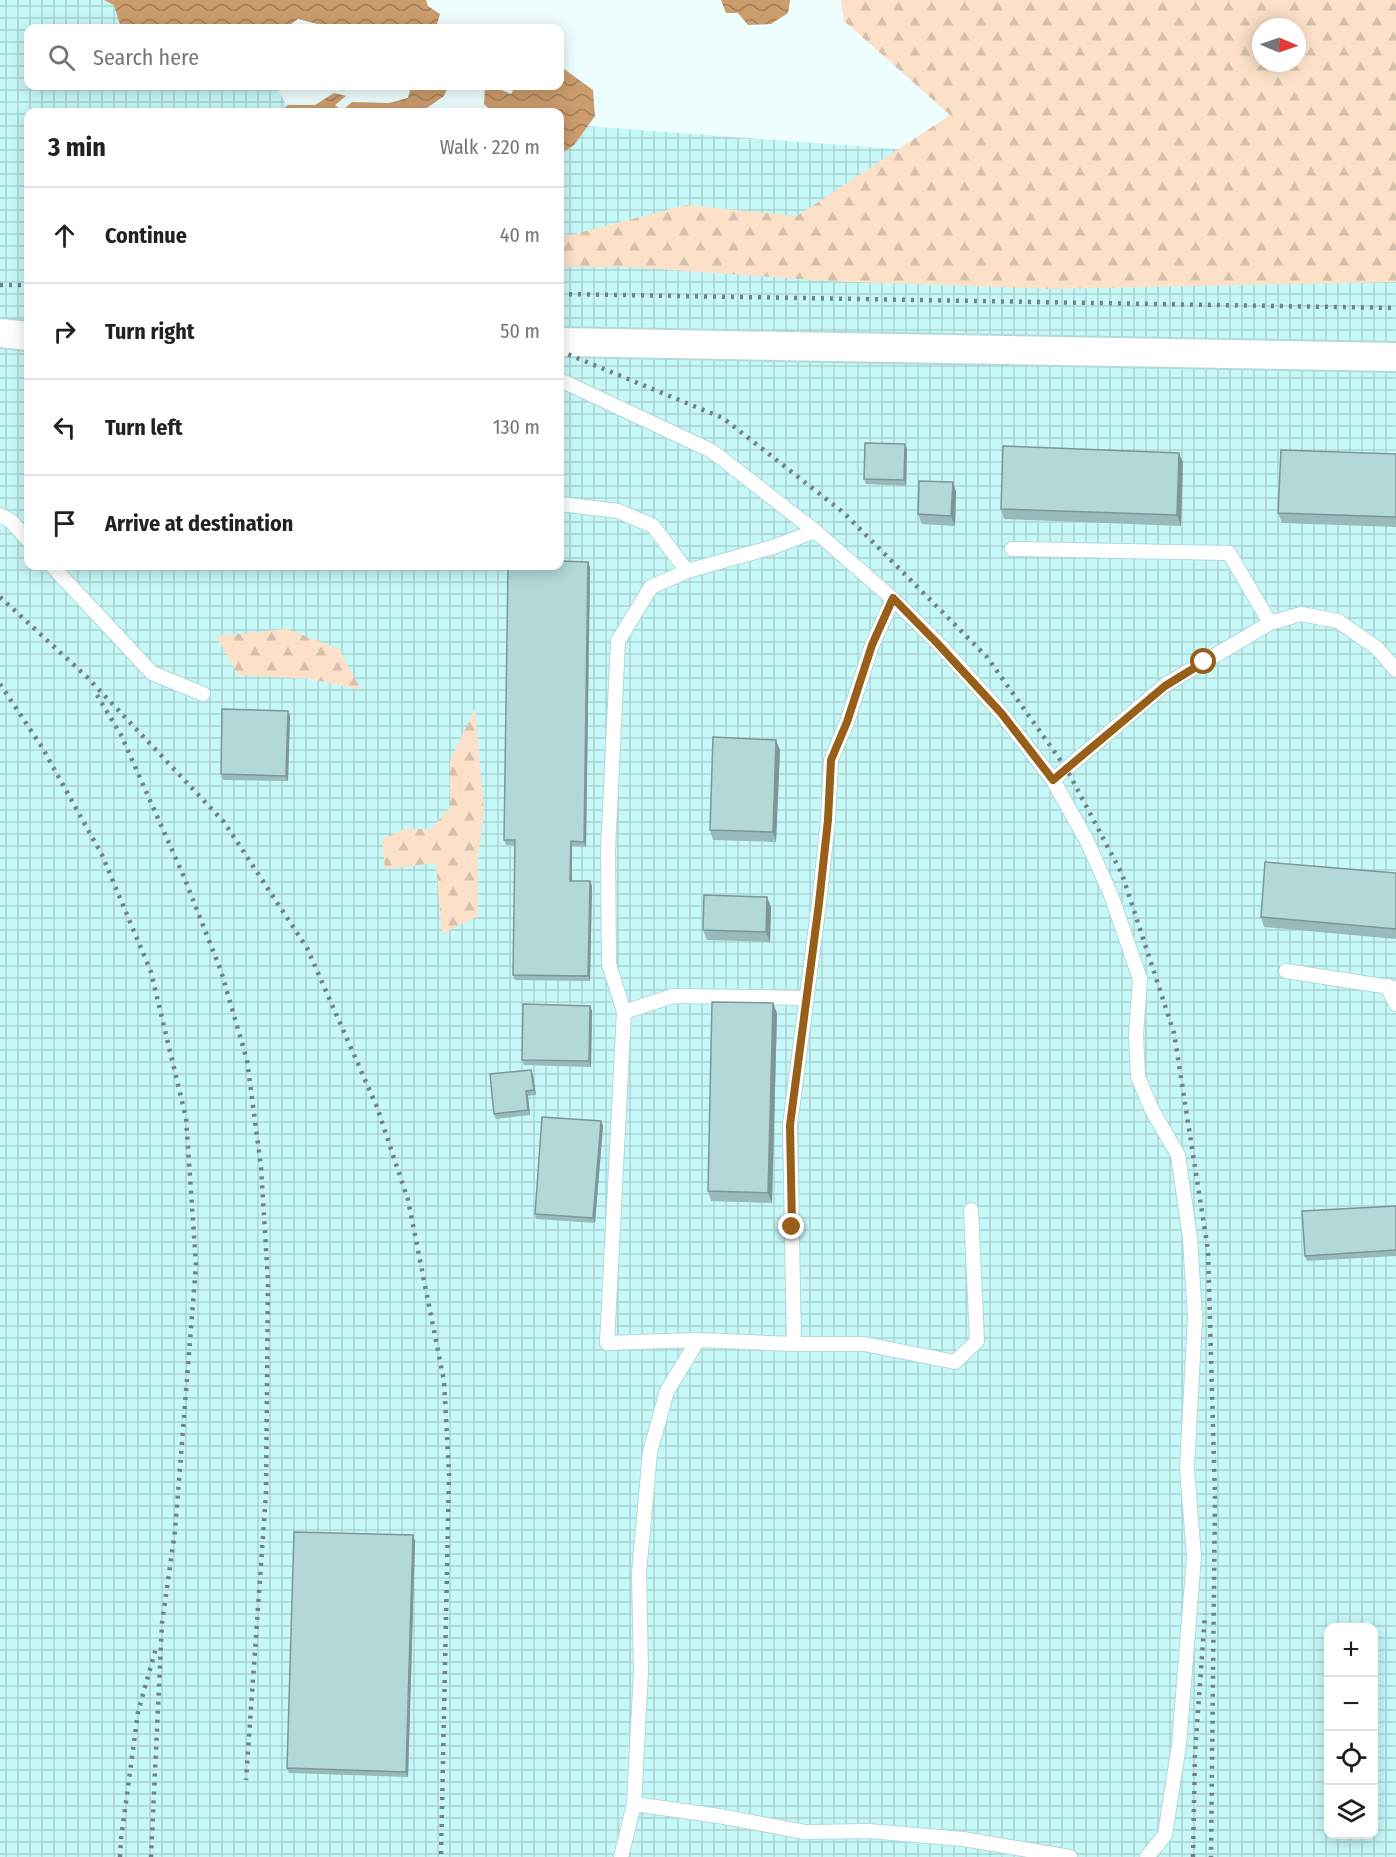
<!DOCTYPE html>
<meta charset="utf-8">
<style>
:root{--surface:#fff;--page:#f6f6f6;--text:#202124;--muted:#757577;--line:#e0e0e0}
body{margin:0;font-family:"Fira Sans Condensed",sans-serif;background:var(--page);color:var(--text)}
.controls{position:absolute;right:18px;bottom:18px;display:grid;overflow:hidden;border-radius:12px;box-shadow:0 3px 15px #0003}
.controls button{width:54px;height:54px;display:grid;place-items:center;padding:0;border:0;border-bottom:2px solid var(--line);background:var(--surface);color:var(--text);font:30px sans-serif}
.compass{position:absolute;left:1252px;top:18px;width:54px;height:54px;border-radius:50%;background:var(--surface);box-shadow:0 3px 15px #0003;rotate:92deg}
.stop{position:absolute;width:18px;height:18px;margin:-14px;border:4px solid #975f1a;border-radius:50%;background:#fff}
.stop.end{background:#975f1a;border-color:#fff;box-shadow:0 2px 6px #0008}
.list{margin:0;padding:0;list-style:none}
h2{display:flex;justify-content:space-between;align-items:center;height:78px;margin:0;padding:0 24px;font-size:26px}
h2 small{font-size:20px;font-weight:400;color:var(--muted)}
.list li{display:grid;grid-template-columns:39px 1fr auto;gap:18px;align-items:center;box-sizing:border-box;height:96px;padding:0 24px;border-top:2px solid var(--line)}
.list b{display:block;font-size:22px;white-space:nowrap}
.list em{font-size:20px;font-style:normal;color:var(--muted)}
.icon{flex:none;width:33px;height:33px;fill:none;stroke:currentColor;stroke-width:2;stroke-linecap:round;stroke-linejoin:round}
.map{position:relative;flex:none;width:1396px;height:1857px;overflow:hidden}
.search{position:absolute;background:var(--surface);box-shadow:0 3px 15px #0003;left:24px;top:24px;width:540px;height:66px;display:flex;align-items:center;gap:15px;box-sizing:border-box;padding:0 21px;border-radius:12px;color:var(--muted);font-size:22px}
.panel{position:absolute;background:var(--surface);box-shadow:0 3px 15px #0003;left:24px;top:108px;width:540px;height:462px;border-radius:12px}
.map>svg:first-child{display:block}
.industrial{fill:url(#industrial-grid);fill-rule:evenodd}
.forest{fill:url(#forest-firs);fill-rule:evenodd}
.water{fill:url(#water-waves)}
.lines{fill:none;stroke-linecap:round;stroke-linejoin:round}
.service-casing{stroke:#b3d9d9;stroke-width:16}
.minor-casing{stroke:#b3d9d9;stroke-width:32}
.service{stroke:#fff;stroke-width:14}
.minor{stroke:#fff;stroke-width:28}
.rail{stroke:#738282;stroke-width:4.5;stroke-dasharray:3 6;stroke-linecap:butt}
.wall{fill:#99baba}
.shaded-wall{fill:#7d9797}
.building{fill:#b2d8d8;stroke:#7d9797;stroke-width:1.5}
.route{stroke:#975f1a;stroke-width:8}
</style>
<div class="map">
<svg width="1396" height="1857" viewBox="0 0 1396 1857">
<defs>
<pattern id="industrial-grid" width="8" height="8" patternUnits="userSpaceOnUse" patternTransform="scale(1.5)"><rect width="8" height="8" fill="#c7f8f8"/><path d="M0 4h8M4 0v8" fill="none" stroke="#aad4d4"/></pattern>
<pattern id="forest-firs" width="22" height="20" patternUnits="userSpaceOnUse" patternTransform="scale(1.5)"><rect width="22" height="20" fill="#fce1c8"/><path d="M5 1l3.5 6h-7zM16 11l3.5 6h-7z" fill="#d7c0ab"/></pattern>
<pattern id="water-waves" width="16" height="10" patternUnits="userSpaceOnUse" patternTransform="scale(1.5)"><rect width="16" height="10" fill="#cb9c6c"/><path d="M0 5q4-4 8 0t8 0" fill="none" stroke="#a37e58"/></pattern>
</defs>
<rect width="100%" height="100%" fill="#eefefe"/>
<path class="industrial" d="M0,0H234L248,28H28V86H276L286,104L397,112H28V566H560V124L1396,186V1857H0ZM1328,1628H1374V1834H1328Z"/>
<path class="forest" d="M841,0H1396V282L1052,289L828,281L631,267H560V233L571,235L686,205L797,216L950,115L844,21ZM1261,27H1297V63H1261Z
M287,629L339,649L361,690L311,679L238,675L216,636Z
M475,708L484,812L478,857V916L442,934L436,863L385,869L382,839L405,829H431L450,807V761Z"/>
<path class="water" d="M104,0H426L428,6L440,14L436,28H414L410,24L378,28H333L298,19L286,28H121L114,5Z
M721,0H790L788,13L771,24L748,25L738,13H726Z
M560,66L593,90L595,116L574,145L560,154V112H492L484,104L485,87L484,86H498L499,89L511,94L516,86H560Z
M411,86H448L444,96L421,112H280L288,105H315L334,93L346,96L335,105L342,111L352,102L389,103L408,98Z"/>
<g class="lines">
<defs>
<path id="service" d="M560,380L712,451L815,531L893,599L938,643L1002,714L1053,780L1087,841L1111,895L1140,979L1136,1035L1138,1077L1152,1110L1178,1155L1190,1238L1195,1318L1187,1468L1194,1557L1179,1745L1165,1835L1147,1857
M560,504L618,511L653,526L687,571
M0,515L11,521L28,540
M815,531L773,547L687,571L651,587L618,641L608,850L609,964L624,1012L607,1343L698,1340L794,1344H864L955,1362L977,1341L971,1210
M1012,549L1229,553L1270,623
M52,566L152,673L203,694
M1053,780L1165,685L1270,623L1301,614L1338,621L1377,648L1396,670
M1286,971L1396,988
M1387,986L1396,1004
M624,1012L673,996L806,998
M794,1344L790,1125L819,903L828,820L831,760L847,722L872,645L893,599
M634,1804L719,1816L805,1832L869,1831L963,1839L1070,1857
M621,1857L634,1804L641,1671L639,1573L650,1452L667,1391L698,1340"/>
<path id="minor" d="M0,333L28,336
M560,342L1396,357"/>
</defs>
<use href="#service" class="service-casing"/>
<use href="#minor" class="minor-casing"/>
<use href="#service" class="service"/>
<use href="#minor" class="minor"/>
<path class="rail" d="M0,285H28
M560,294L1396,308
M560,351L723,418L844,513L987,657L1066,768L1122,874L1174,1033L1208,1250L1215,1497L1211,1857
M0,597L87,677L224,822L307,948L377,1107L408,1200L444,1381L449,1474L441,1857
M0,684L42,747L102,855L151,972L186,1118L196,1265L175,1531L162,1623L151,1857
M97,695L121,735L184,877L221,971L247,1060L261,1167L268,1281L266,1493L246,1780
M120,1857L121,1839L138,1712L156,1648
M1193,1857L1195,1753L1205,1614"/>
</g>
<path class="wall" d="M907,449L906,486L866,484L864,479Z
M1179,453L1183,463L1181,526L1004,519L1001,509Z
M1396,454V527L1282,523L1278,513Z
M953,482L956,492L955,526L922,524L918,514Z
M588,562L590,567L586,847L572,846V881H590L592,886L590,981L515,980L513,975L515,846L506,845L504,840Z
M290,716L288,781L223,780L221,774Z
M780,750L776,842L713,840L710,830Z
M1396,873V939L1264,927L1261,917Z
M767,897L771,907L770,942L707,940L703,930Z
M590,1006L592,1011L591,1067L524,1065L522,1060Z
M777,1013L772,1203L711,1201L708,1191Z
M531,1070L533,1075L536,1095L528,1096L530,1115L496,1119L494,1114Z
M601,1121L603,1126L595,1223L536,1219L535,1214Z
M1396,1206V1256L1307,1261L1305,1256Z
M413,1535L415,1541L408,1777L289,1773L287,1768Z"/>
<path class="shaded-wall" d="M905,444L907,449L906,486L904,480Z
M1179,453L1183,463L1181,526L1177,515Z
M953,482L956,492L955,526L951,516Z
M588,562L590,567L586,847L584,842Z
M288,711L290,716L288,781L286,776Z
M776,740L780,750L776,842L773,832Z
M571,841L572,846V886L570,881Z
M590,881L592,886L590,981L588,976Z
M767,897L771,907L770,942L766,932Z
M773,1003L777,1013L772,1203L768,1193Z
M590,1006L592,1011L591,1067L589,1061Z
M531,1070L533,1075L536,1095L534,1090Z
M526,1091L528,1096L530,1115L528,1110Z
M601,1121L603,1126L595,1223L593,1218Z
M413,1535L415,1541L408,1777L406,1772Z"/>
<path class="building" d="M865,443L905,444L904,480L864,479Z
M1003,446L1179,453L1177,515L1001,509Z
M1281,450L1396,454V517L1278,513Z
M919,481L953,482L951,516L918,514Z
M560,561L588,562L584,842L571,841L570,881H590L588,976L513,975L515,840H504L508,566H560Z
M222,709L288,711L286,776L221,774Z
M713,737L776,740L773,832L710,830Z
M1265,862L1396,873V929L1261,917Z
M704,895L767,897L766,932L703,930Z
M712,1002L773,1003L768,1193L708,1191Z
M523,1004L590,1006L589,1061L522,1060Z
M531,1070L534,1090L526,1091L528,1110L494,1114L490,1074Z
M542,1117L601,1121L593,1218L535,1214Z
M1396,1206V1250L1305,1256L1302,1211Z
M294,1532L413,1535L406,1772L287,1768Z"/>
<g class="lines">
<path class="route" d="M792,1227L790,1125L819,903L828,820L831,760L847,722L872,645L893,598L938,644L1002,714L1053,780L1165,686L1204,662"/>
</g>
</svg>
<div class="controls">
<button>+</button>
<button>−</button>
<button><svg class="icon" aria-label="locate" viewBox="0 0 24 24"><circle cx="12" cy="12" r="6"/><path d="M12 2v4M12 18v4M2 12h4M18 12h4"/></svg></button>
<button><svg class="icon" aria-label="layers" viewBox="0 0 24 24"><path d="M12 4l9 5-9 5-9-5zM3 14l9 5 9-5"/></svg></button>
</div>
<svg class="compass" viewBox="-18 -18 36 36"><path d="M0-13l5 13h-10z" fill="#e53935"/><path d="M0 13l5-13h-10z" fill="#757577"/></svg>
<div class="stop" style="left:1204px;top:662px"></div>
<div class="stop end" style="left:792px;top:1227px"></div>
<div class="search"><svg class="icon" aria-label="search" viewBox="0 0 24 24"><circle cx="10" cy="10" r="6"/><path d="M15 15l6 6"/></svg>Search here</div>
<section class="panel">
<h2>3 min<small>Walk · 220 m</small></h2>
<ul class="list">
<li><svg class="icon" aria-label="ahead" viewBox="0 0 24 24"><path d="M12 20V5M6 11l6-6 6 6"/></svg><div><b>Continue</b></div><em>40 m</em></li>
<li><svg class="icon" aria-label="right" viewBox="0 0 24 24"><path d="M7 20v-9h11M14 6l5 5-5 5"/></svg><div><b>Turn right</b></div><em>50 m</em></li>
<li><svg class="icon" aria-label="left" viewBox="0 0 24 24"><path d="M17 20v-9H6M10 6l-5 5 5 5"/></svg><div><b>Turn left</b></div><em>130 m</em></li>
<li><svg class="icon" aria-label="arrive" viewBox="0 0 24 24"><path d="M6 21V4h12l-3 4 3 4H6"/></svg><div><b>Arrive at destination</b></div></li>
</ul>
</section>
</div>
